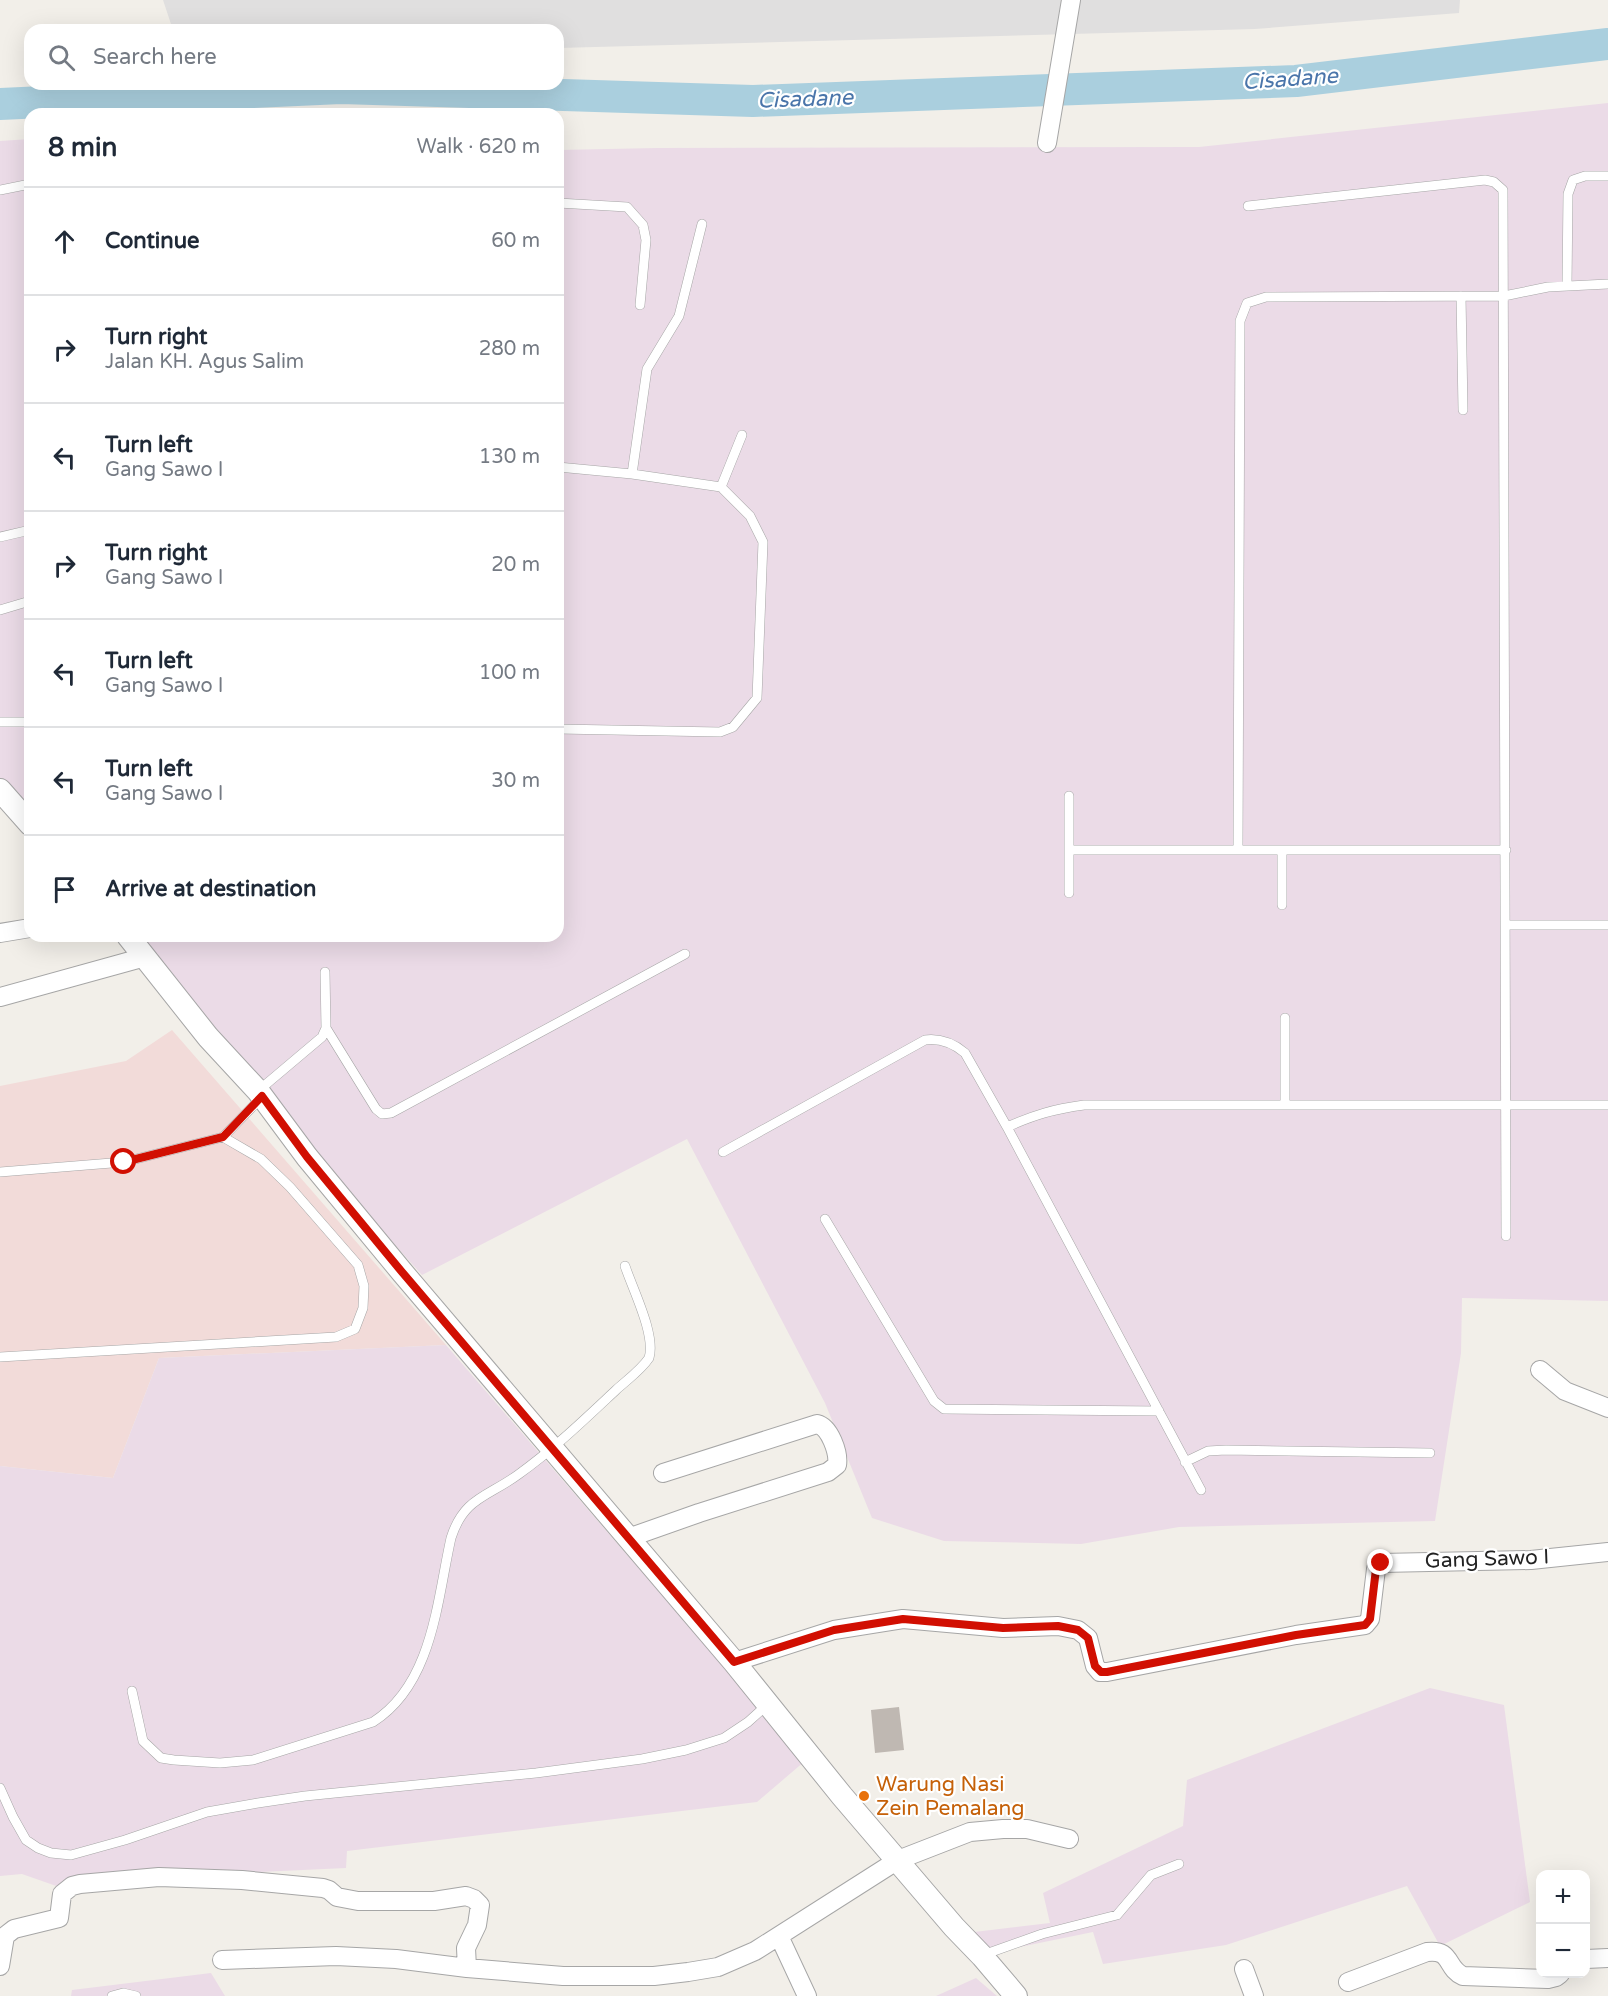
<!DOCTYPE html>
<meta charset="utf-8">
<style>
:root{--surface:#fff;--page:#f2f2f3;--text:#1f2937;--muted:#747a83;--line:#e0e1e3}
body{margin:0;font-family:"Varela Round",sans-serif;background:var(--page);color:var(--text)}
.controls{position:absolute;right:18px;bottom:18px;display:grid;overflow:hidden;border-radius:12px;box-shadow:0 6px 24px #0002}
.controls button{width:54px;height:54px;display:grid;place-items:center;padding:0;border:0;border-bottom:2px solid var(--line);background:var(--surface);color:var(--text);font:30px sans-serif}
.stop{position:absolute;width:18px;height:18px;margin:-14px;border:4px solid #d10f02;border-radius:50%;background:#fff}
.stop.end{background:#d10f02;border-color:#fff;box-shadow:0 2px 6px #0008}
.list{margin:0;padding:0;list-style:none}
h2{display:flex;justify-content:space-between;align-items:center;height:78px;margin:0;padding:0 24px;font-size:26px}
h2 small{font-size:20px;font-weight:400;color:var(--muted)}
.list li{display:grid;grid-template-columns:39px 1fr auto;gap:18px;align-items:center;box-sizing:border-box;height:108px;padding:0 24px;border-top:2px solid var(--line)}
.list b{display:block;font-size:22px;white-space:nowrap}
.list p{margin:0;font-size:20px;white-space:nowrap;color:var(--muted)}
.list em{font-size:20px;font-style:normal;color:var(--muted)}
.icon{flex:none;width:33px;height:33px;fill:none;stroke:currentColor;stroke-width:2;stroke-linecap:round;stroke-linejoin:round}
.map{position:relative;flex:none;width:1608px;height:1996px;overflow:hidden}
.search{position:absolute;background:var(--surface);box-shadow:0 6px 24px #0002;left:24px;top:24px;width:540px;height:66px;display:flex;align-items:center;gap:15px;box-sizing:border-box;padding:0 21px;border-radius:18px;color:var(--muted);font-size:22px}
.panel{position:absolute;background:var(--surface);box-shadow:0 6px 24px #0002;left:24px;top:108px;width:540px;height:834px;border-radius:18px}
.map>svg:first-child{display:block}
.residential{fill:#e0dfdf}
.commercial{fill:#f2dbd9}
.industrial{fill:#ebdbe7}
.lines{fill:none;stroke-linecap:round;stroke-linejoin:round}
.river{stroke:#aacfde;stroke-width:32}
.building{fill:#bfb8b2}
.service-casing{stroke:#a6a6a6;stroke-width:10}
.minor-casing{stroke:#a6a6a6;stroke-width:20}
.tertiary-casing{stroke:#a6a6a6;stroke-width:24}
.service{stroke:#fff;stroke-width:9}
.minor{stroke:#fff;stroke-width:18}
.tertiary{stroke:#fff;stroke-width:22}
.route{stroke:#d10f02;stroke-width:8}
.food-dot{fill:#e8710a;stroke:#fff;stroke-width:2}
.labels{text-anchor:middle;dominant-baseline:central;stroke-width:4.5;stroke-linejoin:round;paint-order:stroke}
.street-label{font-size:21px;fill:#222;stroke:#fff}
.food-label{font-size:21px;fill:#c56008;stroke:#fff;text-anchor:start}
.water-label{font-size:22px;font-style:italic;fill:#4a75aa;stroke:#fff}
</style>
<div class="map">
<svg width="1608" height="1996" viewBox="0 0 1608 1996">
<rect width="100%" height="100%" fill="#f2efe9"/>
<path class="residential" d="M163,0H1460L1459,13L1255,29L558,48V30H173Z"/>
<path class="commercial" d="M172,1030L446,1345L159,1358L113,1478L0,1466V1086L126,1061Z"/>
<path class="industrial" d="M1608,103V1301L1462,1298L1461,1353L1435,1521L1179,1527L1081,1544L944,1541L872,1518L825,1403L687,1139L422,1275L190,1017L125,936H558V150L657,148L1199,147Z
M30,139V816L0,778V141Z
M446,1345L805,1761L757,1802L347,1851L346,1868L127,1878L62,1888L22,1874L0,1876V1466L113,1478L159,1358Z
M1430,1688L1504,1705L1530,1902L1440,1946L1407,1886L1226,1945L1103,1964L1093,1932L985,1954L966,1933L1050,1923L1043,1893L1183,1826L1187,1780Z
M211,1973L225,1996H71L72,1990Z
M976,1978L997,1996H936Z"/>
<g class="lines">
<path class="river" d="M0,104L341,88L753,101L1296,81L1608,44"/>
</g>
<path class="building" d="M899,1707L904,1750L875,1753L871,1710Z"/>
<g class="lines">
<defs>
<path id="service" d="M0,190L30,184
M558,203L627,207L643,225L646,240L640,305
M1248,206L1485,180L1494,182L1503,190L1506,1236
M1567,285L1568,194L1573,180L1585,176H1608
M1461,296L1463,410
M558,467L632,474L721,487L750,516L763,542L757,698L733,727L720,732L558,729
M632,474L647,369L679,316L702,224
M721,487L742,435
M0,537L30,530
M0,610L30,601
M0,722H30
M1069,796V893
M1069,850H1506
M1238,850L1240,321L1247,303L1266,297L1504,296L1548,287L1608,284
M1282,850V905
M1506,925H1608
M1285,1018V1105
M326,1028L376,1109L382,1114L391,1113L685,954
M258,1091L322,1037L326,1028L325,972
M1007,1127C1034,1115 1054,1109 1084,1105H1608
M723,1152L925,1040C941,1038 953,1043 965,1053L1007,1127L1201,1490
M0,1172L124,1162L223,1137L262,1097
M825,1219L934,1401L944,1409L1159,1411
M0,1357L336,1337L355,1329L363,1308L364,1286L358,1265L290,1187L261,1159L223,1137
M1185,1462L1208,1451L1226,1450L1430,1453
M132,1691L143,1741L161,1758L174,1760L220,1763L253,1760L373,1722C433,1684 437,1600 451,1538C464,1497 488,1497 519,1474C554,1449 585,1419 616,1390C627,1380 641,1370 649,1358C656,1335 633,1290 625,1266
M0,1788L13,1817L26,1840L38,1848L51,1853L71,1855L125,1840L207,1812L258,1803L305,1796L536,1773L642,1759L686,1750L724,1738L748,1722L768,1704
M983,1955L1042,1934L1117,1915L1151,1875L1179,1864
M112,1996L123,1993L136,1996"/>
<path id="minor" d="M1047,143L1071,0
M0,933L30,928
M0,997L145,957
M1540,1370L1565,1391L1608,1408
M628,1538L699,1513L828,1472L837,1465C839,1453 830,1427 817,1424L663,1473
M734,1662L834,1630L903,1619L1003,1628L1058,1626L1078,1630L1088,1638L1095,1666L1100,1672H1107L1296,1635L1365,1625L1370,1619L1376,1569L1381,1563L1531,1560L1608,1552
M779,1936L807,1996
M1586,1959L1608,1958
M222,1960L336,1956L396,1959L467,1968L563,1976H654L688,1972L718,1967L755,1951L898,1860L970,1832L1003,1829H1027L1069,1839
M0,1966L5,1936L14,1929L59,1918L62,1894L72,1886L80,1884L159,1877L242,1880L323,1888L329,1890L337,1897L358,1901H434L466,1896L474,1899L480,1905L477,1925L466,1948L467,1968
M1244,1969L1254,1996
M1348,1982L1427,1952C1453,1949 1445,1968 1463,1976L1548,1979L1556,1977L1560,1974"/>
<path id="tertiary" d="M0,790L30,824
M128,936L208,1037L258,1091L307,1157L402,1272L734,1662L842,1796L954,1927L982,1956L1016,1996"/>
</defs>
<use href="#service" class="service-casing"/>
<use href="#minor" class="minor-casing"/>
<use href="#tertiary" class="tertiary-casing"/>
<use href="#service" class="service"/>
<use href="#minor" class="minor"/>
<use href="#tertiary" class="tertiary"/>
</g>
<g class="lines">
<path class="route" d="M124,1162L223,1137L262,1096L307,1157L402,1272L734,1662L834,1630L903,1619L1003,1628L1058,1626L1078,1630L1088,1638L1095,1666L1101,1672H1107L1296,1635L1365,1625L1370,1619L1376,1569L1381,1563"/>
</g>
<circle class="food-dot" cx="864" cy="1796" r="6"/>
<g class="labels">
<g class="street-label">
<text transform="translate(1487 1559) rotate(-2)">Gang Sawo I</text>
</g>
<g class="food-label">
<text x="876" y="1784">Warung Nasi<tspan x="876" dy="24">Zein Pemalang</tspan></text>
</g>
<g class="water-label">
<text transform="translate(1290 79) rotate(-4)">Cisadane</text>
<text transform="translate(805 99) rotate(-2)">Cisadane</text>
</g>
</g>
</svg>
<div class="controls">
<button>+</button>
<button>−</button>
</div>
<div class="stop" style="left:124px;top:1162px"></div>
<div class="stop end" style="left:1381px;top:1563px"></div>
<div class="search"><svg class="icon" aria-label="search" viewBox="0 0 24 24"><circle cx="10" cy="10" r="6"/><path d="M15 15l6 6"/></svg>Search here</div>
<section class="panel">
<h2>8 min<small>Walk · 620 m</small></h2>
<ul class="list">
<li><svg class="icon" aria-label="ahead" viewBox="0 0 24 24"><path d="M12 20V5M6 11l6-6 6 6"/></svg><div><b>Continue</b></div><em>60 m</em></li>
<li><svg class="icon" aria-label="right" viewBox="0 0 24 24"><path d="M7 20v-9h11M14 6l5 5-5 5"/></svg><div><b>Turn right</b><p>Jalan KH. Agus Salim</p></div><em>280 m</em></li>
<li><svg class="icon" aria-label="left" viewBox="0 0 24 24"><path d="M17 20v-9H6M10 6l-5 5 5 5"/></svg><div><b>Turn left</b><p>Gang Sawo I</p></div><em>130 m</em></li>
<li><svg class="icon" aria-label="right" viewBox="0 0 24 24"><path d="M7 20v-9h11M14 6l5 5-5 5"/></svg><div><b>Turn right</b><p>Gang Sawo I</p></div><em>20 m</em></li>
<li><svg class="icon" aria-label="left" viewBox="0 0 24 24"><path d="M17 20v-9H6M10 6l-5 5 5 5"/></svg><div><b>Turn left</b><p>Gang Sawo I</p></div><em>100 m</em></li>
<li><svg class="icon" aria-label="left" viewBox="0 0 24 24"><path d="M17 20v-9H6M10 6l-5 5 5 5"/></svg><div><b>Turn left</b><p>Gang Sawo I</p></div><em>30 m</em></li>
<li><svg class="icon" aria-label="arrive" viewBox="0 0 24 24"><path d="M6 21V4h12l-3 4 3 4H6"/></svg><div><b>Arrive at destination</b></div></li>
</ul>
</section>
</div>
